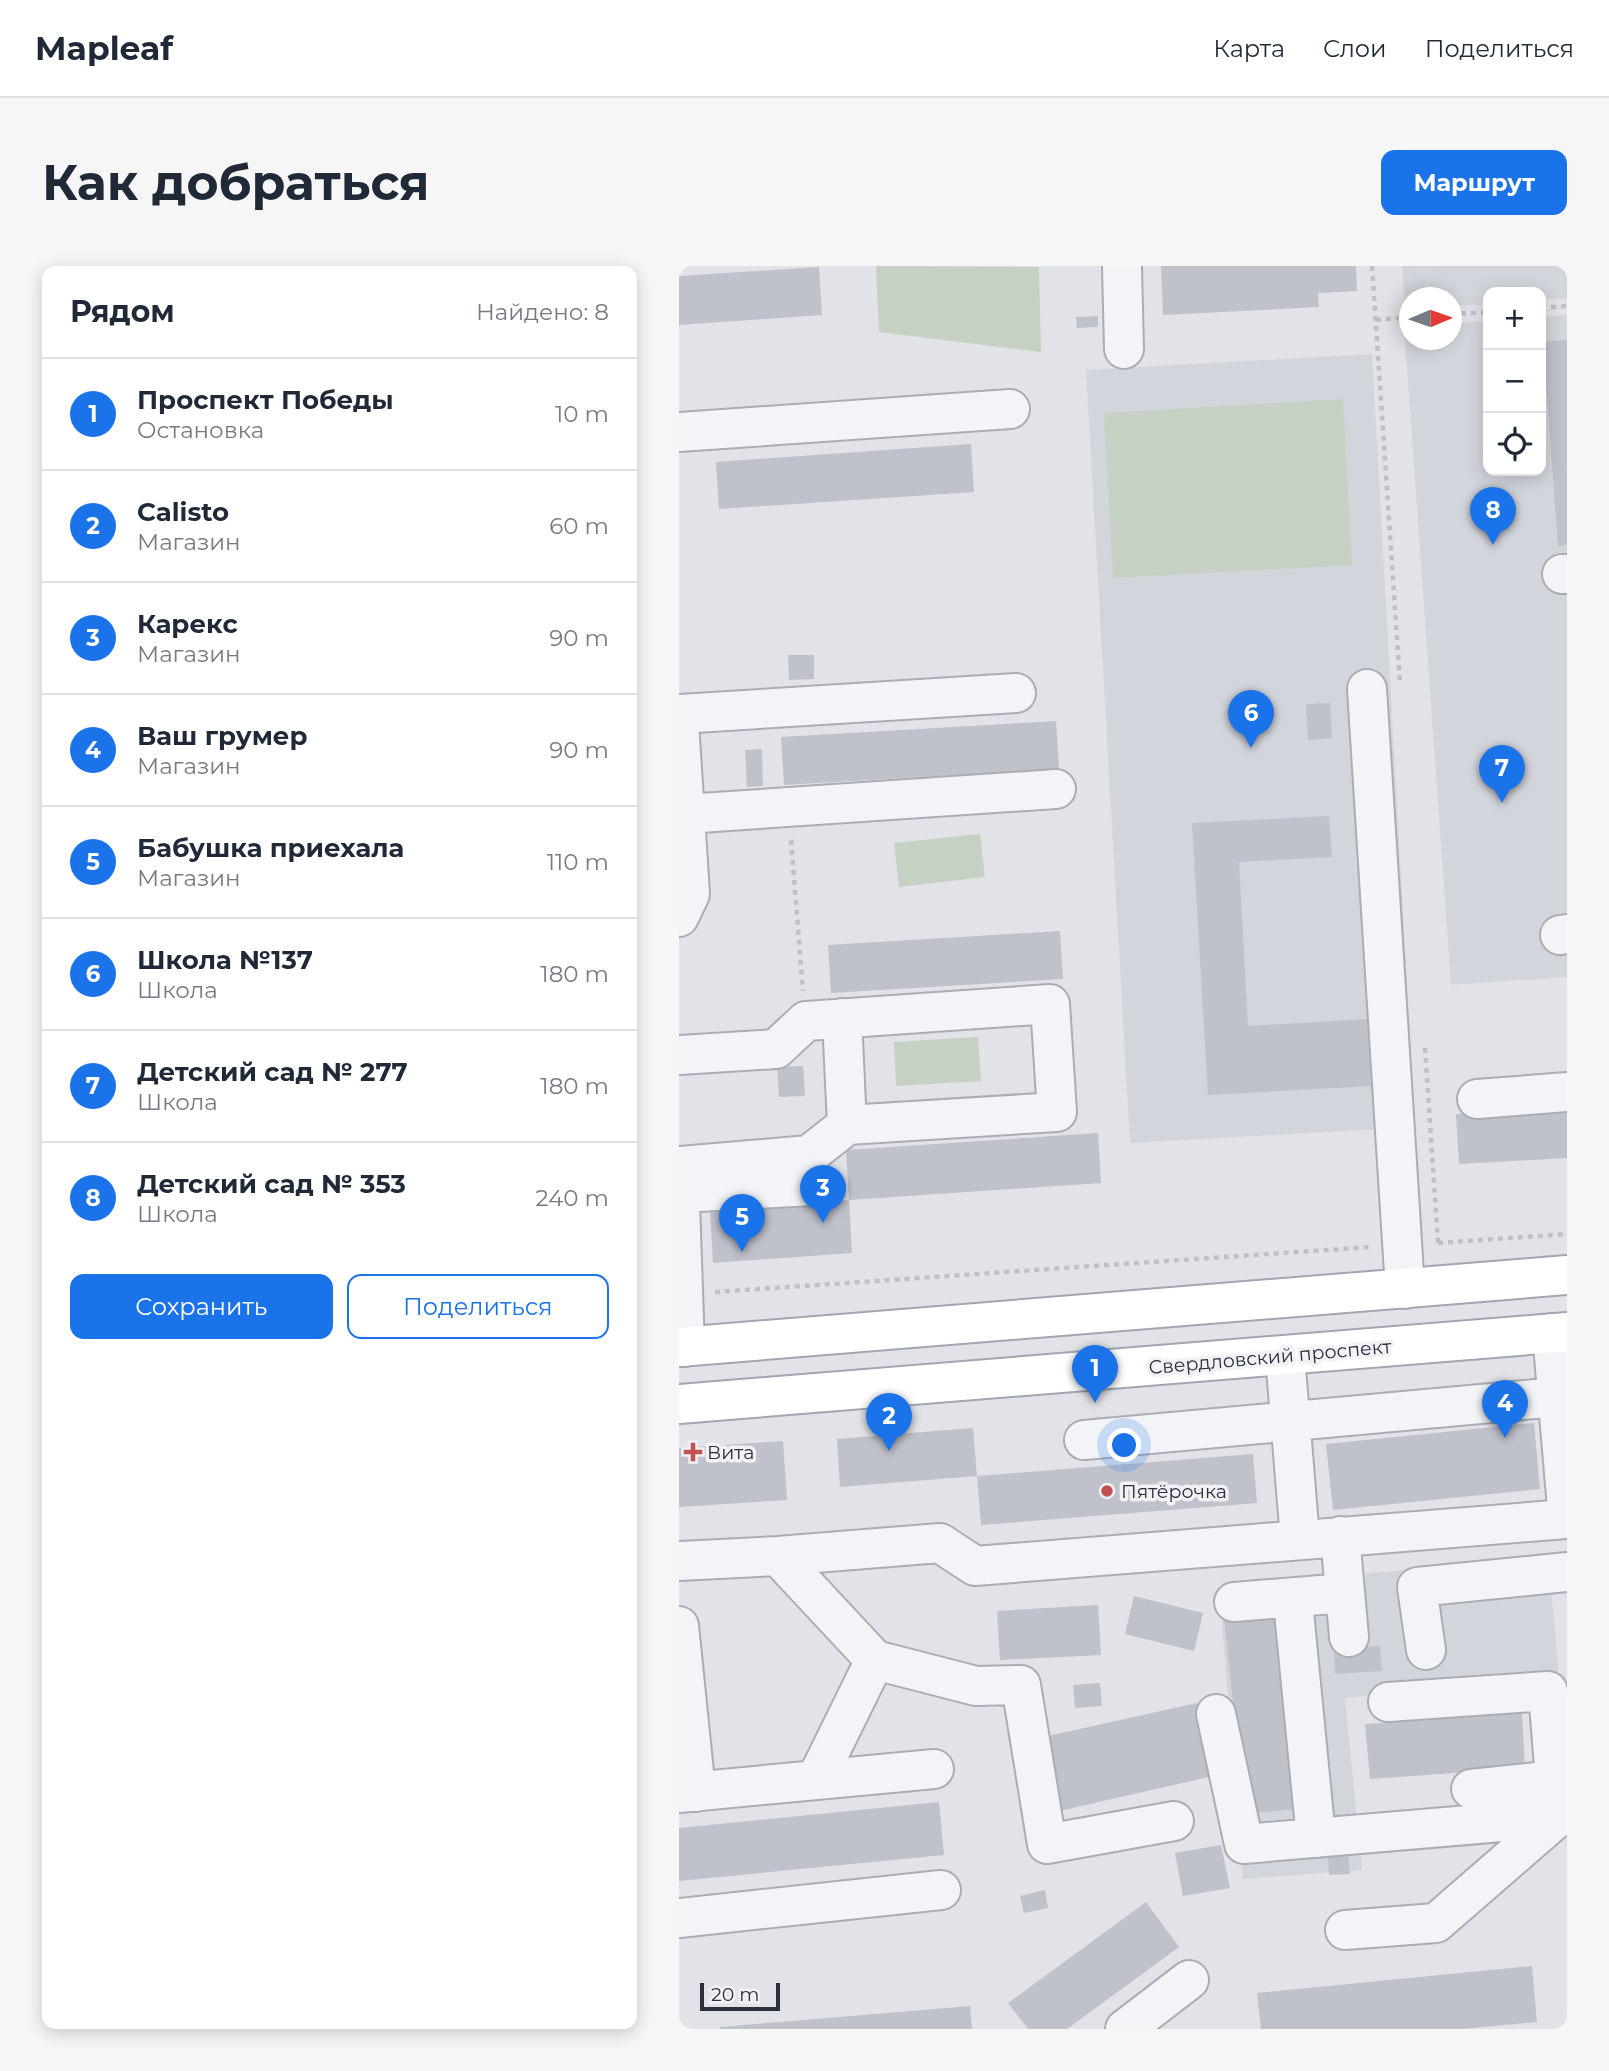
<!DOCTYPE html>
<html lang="ru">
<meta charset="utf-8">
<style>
:root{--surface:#fff;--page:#f6f6f7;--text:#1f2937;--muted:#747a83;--line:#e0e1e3;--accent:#1a73e8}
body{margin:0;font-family:Montserrat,sans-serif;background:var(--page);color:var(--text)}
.controls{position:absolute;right:21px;top:21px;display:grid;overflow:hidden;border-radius:14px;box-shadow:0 4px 18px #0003}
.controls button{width:63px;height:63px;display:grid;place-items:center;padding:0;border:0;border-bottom:2px solid var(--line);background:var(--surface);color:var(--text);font:35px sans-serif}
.compass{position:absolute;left:720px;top:21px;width:63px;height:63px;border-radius:50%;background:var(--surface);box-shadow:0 4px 18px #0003;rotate:88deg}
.scale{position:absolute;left:21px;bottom:18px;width:80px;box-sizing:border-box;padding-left:7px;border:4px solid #2b2f3e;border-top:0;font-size:19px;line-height:24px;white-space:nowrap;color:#2b2f3e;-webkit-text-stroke:5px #f0f2f6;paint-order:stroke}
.you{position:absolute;left:446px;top:1180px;width:24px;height:24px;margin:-18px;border:5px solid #fff;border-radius:50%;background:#1a73e8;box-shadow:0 0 0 10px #1a73e833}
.badge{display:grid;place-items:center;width:46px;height:46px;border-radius:50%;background:var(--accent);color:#fff;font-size:23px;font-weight:700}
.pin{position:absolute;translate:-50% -58px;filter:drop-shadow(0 2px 4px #0008)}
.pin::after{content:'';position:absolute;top:37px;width:24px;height:21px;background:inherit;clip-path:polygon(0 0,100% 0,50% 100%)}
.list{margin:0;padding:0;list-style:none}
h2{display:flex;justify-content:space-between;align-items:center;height:91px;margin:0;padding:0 28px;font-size:30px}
h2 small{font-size:23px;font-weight:400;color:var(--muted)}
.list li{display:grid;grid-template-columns:46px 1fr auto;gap:21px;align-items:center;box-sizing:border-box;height:112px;padding:0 28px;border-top:2px solid var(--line)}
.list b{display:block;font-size:26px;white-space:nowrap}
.list p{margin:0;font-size:23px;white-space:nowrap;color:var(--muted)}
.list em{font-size:23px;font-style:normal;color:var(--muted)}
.actions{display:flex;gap:14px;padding:21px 28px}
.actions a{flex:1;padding:16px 0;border:2px solid var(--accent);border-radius:14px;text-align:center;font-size:24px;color:var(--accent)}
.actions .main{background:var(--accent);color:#fff}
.icon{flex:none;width:38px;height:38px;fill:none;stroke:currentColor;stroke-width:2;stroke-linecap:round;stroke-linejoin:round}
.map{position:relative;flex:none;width:888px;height:1763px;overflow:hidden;border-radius:14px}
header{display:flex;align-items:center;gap:42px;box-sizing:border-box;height:98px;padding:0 35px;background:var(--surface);border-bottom:2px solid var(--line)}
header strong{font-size:33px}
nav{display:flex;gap:38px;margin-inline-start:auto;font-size:24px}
.intro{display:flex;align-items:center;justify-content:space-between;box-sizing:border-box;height:168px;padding:0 42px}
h1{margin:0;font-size:49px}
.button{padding:18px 32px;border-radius:14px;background:var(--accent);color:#fff;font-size:24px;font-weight:700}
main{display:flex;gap:42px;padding:0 42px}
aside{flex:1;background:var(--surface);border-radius:14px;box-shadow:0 4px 18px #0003}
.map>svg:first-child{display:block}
.built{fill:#d3d5dd}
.green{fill:#c4d1c3}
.building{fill:#bfc1cb}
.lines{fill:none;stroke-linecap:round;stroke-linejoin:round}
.minor-casing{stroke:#aaadb5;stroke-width:42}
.major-casing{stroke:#a1a6b3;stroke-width:42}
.path{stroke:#bfc1c7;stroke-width:4.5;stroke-dasharray:5 5;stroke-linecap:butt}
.minor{stroke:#f3f4f7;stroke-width:38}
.major{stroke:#fff;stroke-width:38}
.poi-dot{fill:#c25251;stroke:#f0f2f6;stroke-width:2.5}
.labels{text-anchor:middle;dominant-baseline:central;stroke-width:7;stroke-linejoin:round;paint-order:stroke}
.street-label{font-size:19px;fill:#2b2f3e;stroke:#f0f2f6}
.poi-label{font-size:19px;fill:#2b2f3e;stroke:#f0f2f6;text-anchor:start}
</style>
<header>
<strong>Mapleaf</strong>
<nav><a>Карта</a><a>Слои</a><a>Поделиться</a></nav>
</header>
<div class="intro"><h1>Как добраться</h1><a class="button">Маршрут</a></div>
<main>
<aside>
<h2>Рядом<small>Найдено: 8</small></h2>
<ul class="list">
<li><span class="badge">1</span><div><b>Проспект Победы</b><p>Остановка</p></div><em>10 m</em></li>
<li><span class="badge">2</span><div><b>Calisto</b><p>Магазин</p></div><em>60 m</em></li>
<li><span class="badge">3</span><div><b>Карекс</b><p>Магазин</p></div><em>90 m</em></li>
<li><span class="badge">4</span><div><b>Ваш грумер</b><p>Магазин</p></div><em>90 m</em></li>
<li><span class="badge">5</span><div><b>Бабушка приехала</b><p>Магазин</p></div><em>110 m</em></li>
<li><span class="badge">6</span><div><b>Школа №137</b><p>Школа</p></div><em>180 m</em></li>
<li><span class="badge">7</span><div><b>Детский сад № 277</b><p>Школа</p></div><em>180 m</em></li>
<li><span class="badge">8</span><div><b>Детский сад № 353</b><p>Школа</p></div><em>240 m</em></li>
</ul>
<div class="actions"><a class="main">Сохранить</a><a>Поделиться</a></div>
</aside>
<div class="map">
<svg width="888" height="1763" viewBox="0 0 888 1763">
<rect width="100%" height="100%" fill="#e1e3e8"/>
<path class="built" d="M723,0H888V32L862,34V26H809V38L773,40L772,32H730V43L726,44Z
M888,49V711L772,719L725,60H730V74H772L773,57L809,55V205H862V51Z
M693,88L736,861L451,877L407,104Z
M869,1291L880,1410L666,1432L683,1604L564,1613L540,1321Z"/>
<path class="green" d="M197,0L360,1L362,86L200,66Z
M664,133L673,299L434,312L425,147Z
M301,568L306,611L220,621L215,577Z
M299,771L302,815L217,820L215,776Z"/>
<path class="building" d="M482,0H677L678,25L639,27L640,41L484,49Z
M140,1L143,49L0,59V10Z
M419,50V61L398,62L397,51Z
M888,74V279L879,280L864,76Z
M292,178L295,226L40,243L37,196Z
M109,389H135V413L110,414Z
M651,437L653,472L629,474L627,438Z
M377,455L380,503L105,519L102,471Z
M83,483L84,520L68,521L66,484Z
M650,550L653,591L560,596L569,760L689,753L692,820L529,829L513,557Z
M381,665L384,713L152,727L149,679Z
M124,800L126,830L100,831L98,801Z
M888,842V892L780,898L777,848Z
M419,867L422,917L170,934L167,884Z
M170,934L173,987L34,997L31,943Z
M855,1157L861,1223L654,1244L647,1178Z
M294,1162L298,1210L574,1188L578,1237L302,1259L298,1210L161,1221L158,1173Z
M104,1175L108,1234L0,1241V1182Z
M455,1330L524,1347L515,1385L446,1368Z
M419,1339L422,1389L321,1394L318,1345Z
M595,1348L616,1543L566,1548L545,1353Z
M701,1380L703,1405L656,1408L655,1383Z
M421,1417L423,1440L396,1442L394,1419Z
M518,1437L534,1510L376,1546L360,1472Z
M843,1447L846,1502L691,1513L686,1458Z
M260,1536L265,1589L0,1615V1562Z
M542,1579L551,1622L504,1630L496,1587Z
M669,1586L671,1608L650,1609L649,1588Z
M366,1624L369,1642L345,1647L341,1630Z
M467,1636L500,1681L388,1763H349L329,1737Z
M853,1700L858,1756L783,1763H582L578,1727Z
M291,1740L293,1763H41V1761Z"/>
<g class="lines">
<defs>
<path id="minor" d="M443,0L445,83
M0,166L331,143
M883,308H888
M688,423L726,1023
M0,448L337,427
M0,456L11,628L0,651
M6,548L377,523
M881,669L888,668
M163,752L168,859
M0,789L97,783L127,755L371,738L378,846L168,859L130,889L0,900
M798,833L888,826
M0,908L6,1081
M1,927L132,920
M873,1067L888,1242
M606,1090L621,1273
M405,1174L878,1131
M661,1270L670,1371
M99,1290L196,1394L297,1420L342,1419L368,1578L495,1555
M0,1295L99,1290L261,1277L296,1300L888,1253
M555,1336L666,1327
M615,1346L637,1572
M0,1360L17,1526
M747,1384L738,1321L888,1306
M537,1448L565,1578L883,1551
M137,1514L196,1394
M792,1523L876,1514
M0,1527L255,1503
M0,1652L262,1624
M666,1664L757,1657L879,1551L869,1425L709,1436
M446,1763L510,1714"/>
<path id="major" d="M0,1081L888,1009
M0,1138L888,1066"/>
</defs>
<use href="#minor" class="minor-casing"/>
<use href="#major" class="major-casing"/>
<path class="path" d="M693,0L721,417
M862,42L888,40
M772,48L809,46
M697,54L730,51
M112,574L124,725
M746,782L759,977
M759,977L888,968
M36,1026L691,981"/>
<use href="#minor" class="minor"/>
<use href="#major" class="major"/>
</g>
<g class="poi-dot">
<path d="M10.5 1175.5h7v7h7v7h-7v7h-7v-7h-7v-7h7z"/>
<circle cx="428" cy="1225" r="7"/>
</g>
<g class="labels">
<g class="street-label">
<text transform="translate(591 1091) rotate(-5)">Свердловский проспект</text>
</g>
<g class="poi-label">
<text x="28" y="1186">Вита</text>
<text x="442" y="1225">Пятёрочка</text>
</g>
</g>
</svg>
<div class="controls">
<button>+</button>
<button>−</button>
<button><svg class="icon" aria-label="locate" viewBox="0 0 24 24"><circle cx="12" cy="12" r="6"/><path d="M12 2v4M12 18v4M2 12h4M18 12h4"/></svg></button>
</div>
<svg class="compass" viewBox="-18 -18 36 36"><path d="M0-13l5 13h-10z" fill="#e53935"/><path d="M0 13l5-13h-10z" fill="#747a83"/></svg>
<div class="scale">20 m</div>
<div class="you"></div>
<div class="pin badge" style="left:416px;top:1137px">1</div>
<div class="pin badge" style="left:210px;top:1185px">2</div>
<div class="pin badge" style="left:144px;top:957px">3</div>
<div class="pin badge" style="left:826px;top:1172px">4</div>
<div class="pin badge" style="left:63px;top:986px">5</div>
<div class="pin badge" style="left:572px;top:482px">6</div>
<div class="pin badge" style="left:823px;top:537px">7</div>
<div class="pin badge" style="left:814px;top:279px">8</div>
</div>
</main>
